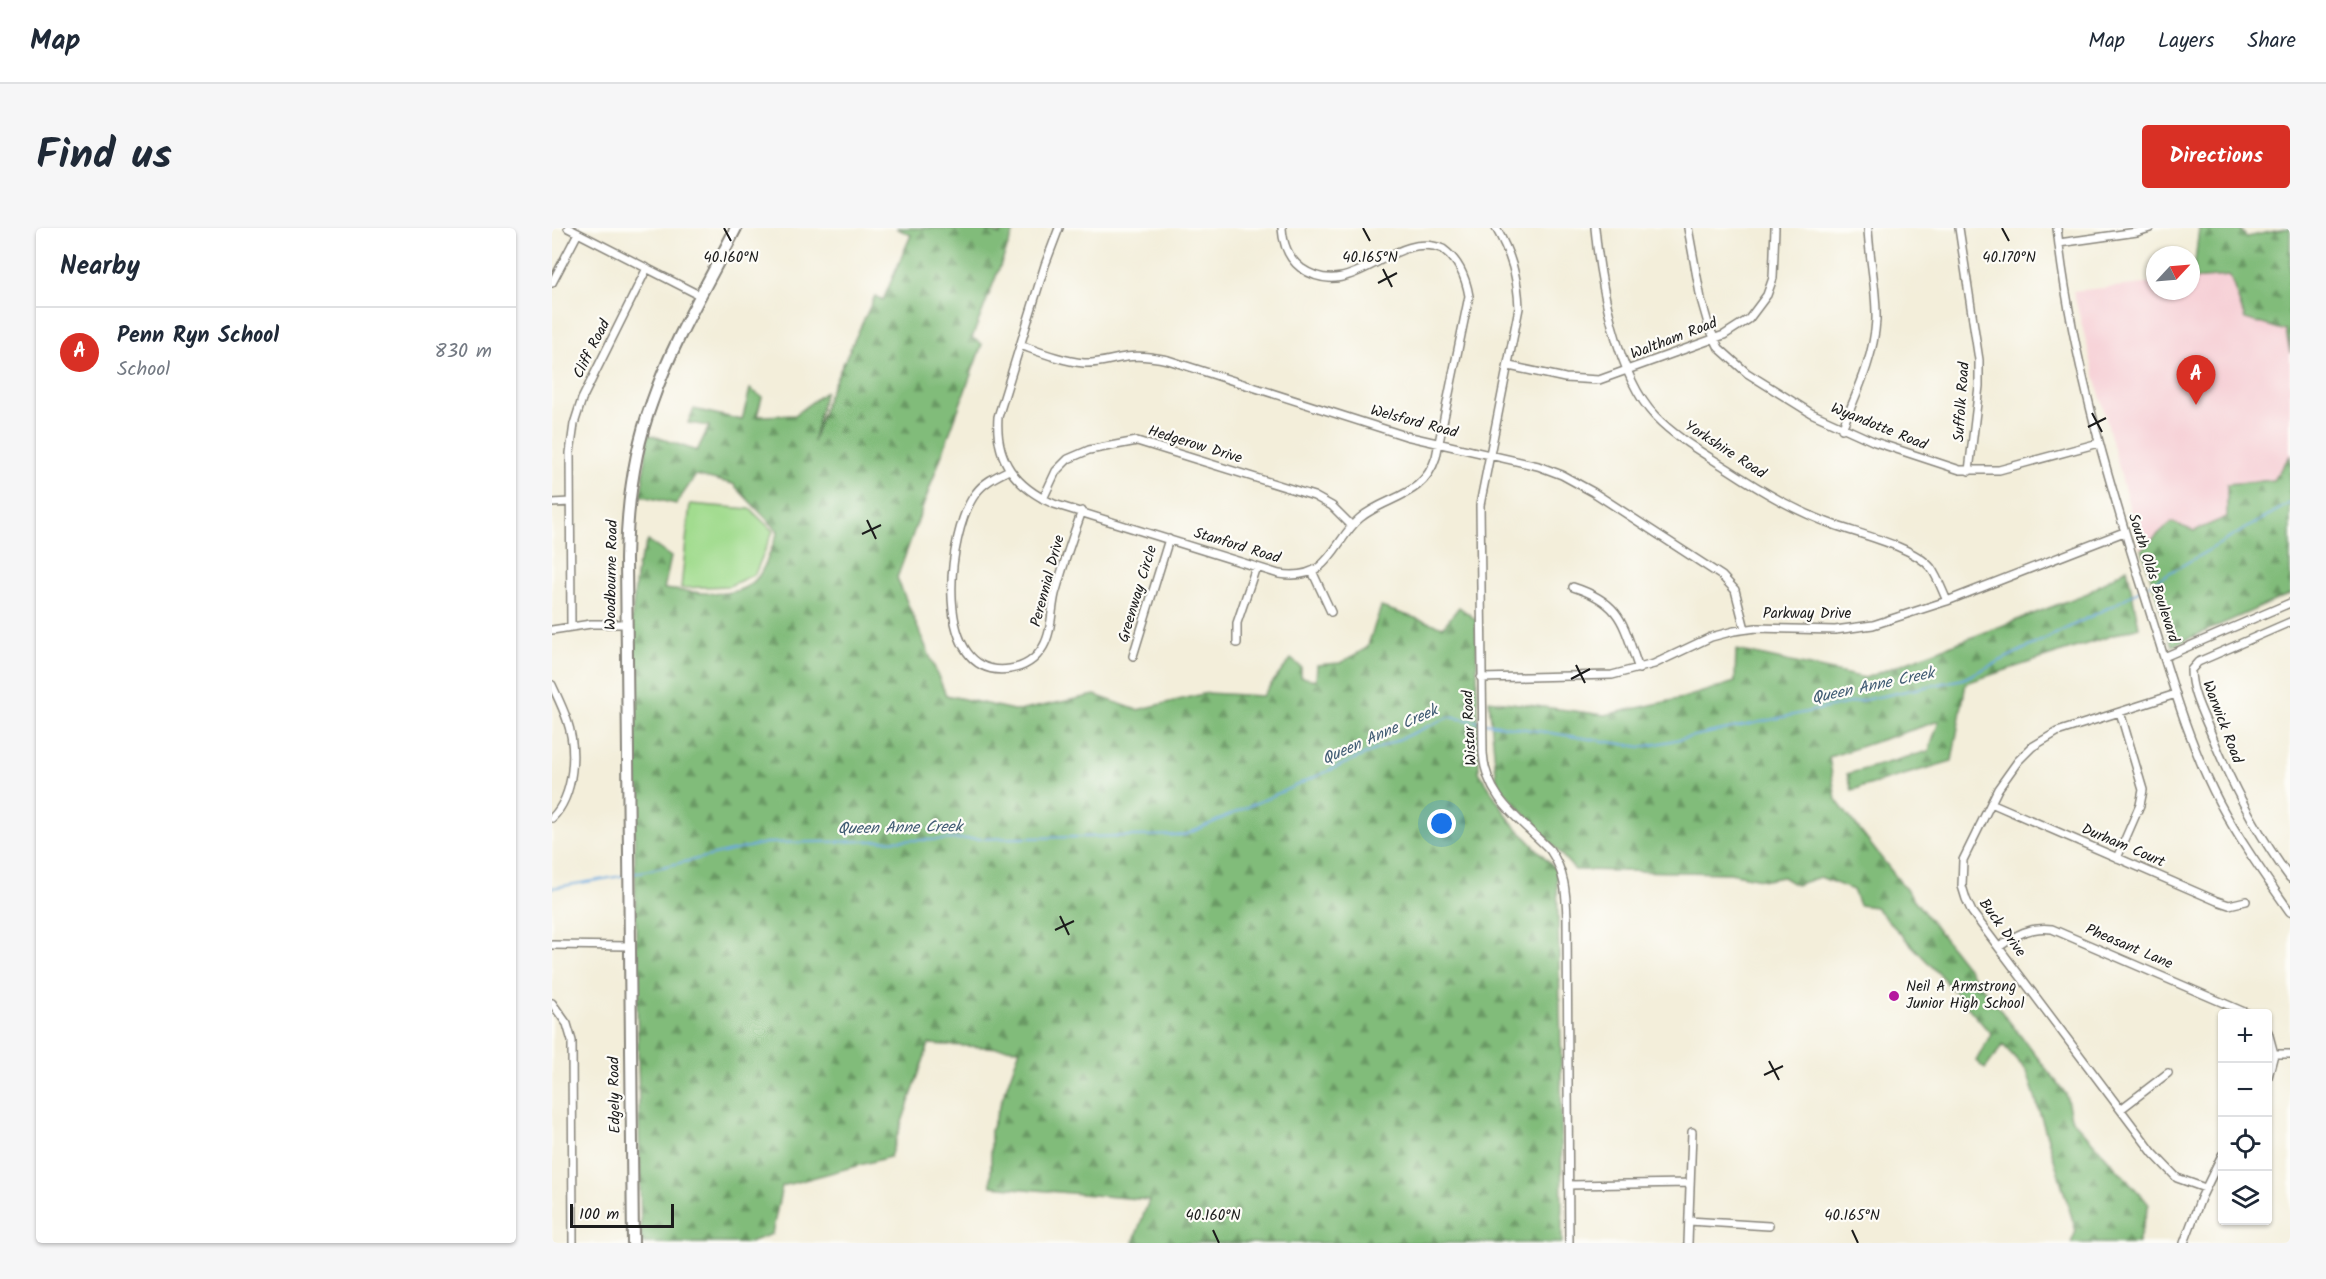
<!DOCTYPE html>
<meta charset="utf-8">
<style>
:root{--surface:#fff;--page:#f6f6f7;--text:#1f2937;--muted:#747a83;--line:#e0e1e3;--accent:#d93025}
body{margin:0;font-family:Kalam,sans-serif;background:var(--page);color:var(--text)}
.controls{position:absolute;right:18px;bottom:18px;display:grid;overflow:hidden;border-radius:6px;box-shadow:0 2px 4px #0004}
.controls button{width:54px;height:54px;display:grid;place-items:center;padding:0;border:0;border-bottom:2px solid var(--line);background:var(--surface);color:var(--text);font:30px sans-serif}
.compass{position:absolute;left:1594px;top:18px;width:54px;height:54px;border-radius:50%;background:var(--surface);box-shadow:0 2px 4px #0004;rotate:64deg}
.scale{position:absolute;left:18px;bottom:15px;width:104px;box-sizing:border-box;padding-left:6px;border:3px solid #1c1c1c;border-top:0;font-size:16px;line-height:21px;white-space:nowrap;color:#1c1c1c;-webkit-text-stroke:4px #fdfcf7;paint-order:stroke}
.you{position:absolute;left:890px;top:596px;width:21px;height:21px;margin:-15px;border:4px solid #fff;border-radius:50%;background:#1a73e8;box-shadow:0 0 0 9px #1a73e833}
.badge{display:grid;place-items:center;width:39px;height:39px;border-radius:50%;background:var(--accent);color:#fff;font-size:20px;font-weight:700}
.pin{position:absolute;translate:-50% -50px;filter:drop-shadow(0 2px 3px #0008)}
.pin::after{content:'';position:absolute;top:32px;width:21px;height:18px;background:inherit;clip-path:polygon(0 0,100% 0,50% 100%)}
.list{margin:0;padding:0;list-style:none}
h2{display:flex;justify-content:space-between;align-items:center;height:78px;margin:0;padding:0 24px;font-size:26px}
h2 small{font-size:20px;font-weight:400;color:var(--muted)}
.list li{display:grid;grid-template-columns:39px 1fr auto;gap:18px;align-items:center;box-sizing:border-box;height:90px;padding:0 24px;border-top:2px solid var(--line)}
.list b{display:block;font-size:22px;white-space:nowrap}
.list p{margin:0;font-size:20px;white-space:nowrap;color:var(--muted)}
.list em{font-size:20px;font-style:normal;color:var(--muted)}
.icon{flex:none;width:33px;height:33px;fill:none;stroke:currentColor;stroke-width:2;stroke-linecap:round;stroke-linejoin:round}
.map{position:relative;flex:none;width:1738px;height:1015px;overflow:hidden;border-radius:6px}
header{display:flex;align-items:center;gap:36px;box-sizing:border-box;height:84px;padding:0 30px;background:var(--surface);border-bottom:2px solid var(--line)}
header strong{font-size:28px}
nav{display:flex;gap:33px;margin-inline-start:auto;font-size:21px}
.intro{display:flex;align-items:center;justify-content:space-between;box-sizing:border-box;height:144px;padding:0 36px}
h1{margin:0;font-size:42px}
.button{padding:15px 27px;border-radius:6px;background:var(--accent);color:#fff;font-size:21px;font-weight:700}
main{display:flex;gap:36px;padding:0 36px}
aside{flex:1;background:var(--surface);border-radius:6px;box-shadow:0 2px 4px #0004}
.map>svg:first-child{display:block}
.built{fill:#f6cfd5}
.forest{fill:url(#forest-firs);stroke:#4e6c4b;stroke-width:1.5}
.pitch{fill:#a2dc8f;stroke:#5f7c56;stroke-width:1.5}
.lines{fill:none;stroke-linecap:round;stroke-linejoin:round}
.stream{stroke:#6ca9de;stroke-width:2}
.minor-casing{stroke:#88857b;stroke-width:10}
.secondary-casing{stroke:#88857b;stroke-width:14}
.minor{stroke:#fff;stroke-width:7}
.secondary{stroke:#fff;stroke-width:10}
.ticks{fill:none;stroke:#1c1c1c;stroke-width:2}
.poi-dot{fill:#b5179e;stroke:#fdfcf7;stroke-width:2}
.labels{text-anchor:middle;dominant-baseline:central;stroke-width:4.5;stroke-linejoin:round;paint-order:stroke}
.street-label{font-size:15px;fill:#1c1c1c;stroke:#fdfcf7}
.poi-label{font-size:15px;fill:#1c1c1c;stroke:#fdfcf7;text-anchor:start}
.water-label{font-size:16px;font-style:italic;fill:#405b73;stroke:#fdfcf7}
.ticks-label{font-size:15px;text-anchor:middle;fill:#1c1c1c;stroke:#fdfcf7;stroke-width:4.5;stroke-linejoin:round;paint-order:stroke}
</style>
<header>
<strong>Map</strong>
<nav><a>Map</a><a>Layers</a><a>Share</a></nav>
</header>
<div class="intro"><h1>Find us</h1><a class="button">Directions</a></div>
<main>
<aside>
<h2>Nearby<small></small></h2>
<ul class="list">
<li><span class="badge">A</span><div><b>Penn Ryn School</b><p>School</p></div><em>830 m</em></li>
</ul>
</aside>
<div class="map">
<svg width="1738" height="1015" viewBox="0 0 1738 1015">
<defs>
<pattern id="forest-firs" width="22" height="20" patternUnits="userSpaceOnUse" patternTransform="scale(1.5)"><rect width="22" height="20" fill="#81bc7a"/><path d="M5 1l3.5 6h-7zM16 11l3.5 6h-7z" fill="#699863"/></pattern>
</defs>
<rect width="100%" height="100%" fill="#fdfcf7"/>
<filter id="ink" filterUnits="userSpaceOnUse"><feTurbulence type="fractalNoise" baseFrequency=".0167" numOctaves="2"/><feDisplacementMap in="SourceGraphic" scale="12" xChannelSelector="R" yChannelSelector="G"/><feConvolveMatrix kernelMatrix="1 2 1 2 8 2 1 2 1" color-interpolation-filters="sRGB"/></filter>
<filter id="wash" filterUnits="userSpaceOnUse"><feTurbulence type="fractalNoise" baseFrequency=".008" numOctaves="4" result="noise"/><feDisplacementMap in="SourceGraphic" scale="24" xChannelSelector="R" yChannelSelector="G"/><feGaussianBlur stdDeviation="1.35" result="paint"/><feColorMatrix in="noise" values="0 0 0 0 0 0 0 0 0 0 0 0 0 0 0 0 0 1.4 0 .05"/><feComposite in="paint" operator="in"/></filter>
<g filter="url(#wash)">
<rect width="100%" height="100%" fill="#f3eeda"/>
<path class="built" d="M1678,48L1694,91L1734,103L1738,125V228L1721,252L1675,289L1642,303L1588,321L1521,63L1603,55V63H1639V52Z"/>
<path class="forest" d="M344,0H433L448,7L451,0H463L420,110L430,116L345,350L394,467L466,483L543,467L585,482L655,465L710,468L739,431L749,439V449L764,452L765,437L788,435L815,420L829,379L891,399L907,379L924,392L927,544L959,594L1005,642L1009,821L1010,1015H581L597,972L439,958V902L468,821L377,816L338,929L230,958L220,1006L195,1015H89L79,397L85,339L96,313L119,329L112,361C141,363 189,376 208,346C216,333 221,317 226,303L181,256L144,247L124,276L89,268L96,206L145,223L157,198L136,195L142,181L190,192L198,161L210,169L205,188L243,187L273,164L261,214L276,168L323,68L331,72L359,7Z
M1647,0H1688L1694,9L1738,0V125L1734,103L1693,91L1678,48L1641,51Z
M1738,228V366L1620,418L1590,321L1619,294L1642,303L1675,289V256L1721,252Z
M1575,340L1587,399L1414,455L1400,533L1300,562L1295,546L1377,523L1387,493L1277,529L1284,572L1514,866L1519,890L1597,976L1586,1015H1519L1524,1003L1475,843L1451,817L1433,841L1424,833L1439,806L1388,747L1323,679L1307,677L1301,662L1268,649L1244,657L1231,649L1214,652L1178,645L1023,642L945,555L937,472L1053,487L1131,470L1183,454L1184,422L1313,450L1536,365Z"/>
<path class="pitch" d="M138,276L198,281L221,303L203,346L177,358L129,360Z"/>
<g class="lines">
<path class="stream" d="M933,495L1090,519L1411,451L1562,377L1738,275
M80,646L214,615L633,607L897,489L928,494
M0,660L75,647"/>
</g>
</g>
<g filter="url(#ink)">
<g class="lines">
<defs>
<path id="minor" d="M16,0L149,68
M507,0L493,37L446,189C443,233 464,259 502,276L727,346C741,348 755,348 767,339C784,326 791,304 808,290C836,267 871,270 884,229L917,68C914,50 906,32 891,21C840,0 801,77 749,40C736,30 731,16 730,0
M944,0C959,26 966,50 967,80L928,277L931,525C934,571 969,592 998,622C1013,644 1014,664 1015,690L1017,1015
M1043,0C1048,54 1065,148 1103,188C1124,210 1151,225 1176,241C1211,264 1245,284 1285,298C1311,307 1362,319 1379,340C1386,350 1390,362 1395,373
M1136,0L1149,71L1157,99L1167,120L1195,145L1259,185L1323,214L1408,242H1447L1547,215
M1407,0L1427,132V158L1417,243
M1505,0C1519,129 1557,255 1596,378C1617,444 1635,512 1667,574C1687,612 1713,648 1738,684
M1507,15L1585,4L1598,0
M0,55L26,5
M468,117C488,124 510,133 532,135C547,136 559,131 574,129C588,127 602,129 616,132L854,208L986,238L1010,247L1041,264L1170,348L1183,362L1193,401
M957,138L1013,150L1047,152L1172,107L1197,91L1215,67L1221,50L1223,0
M1290,201C1304,166 1322,130 1324,92C1325,61 1317,30 1316,0
M457,242C445,248 432,254 424,265C394,304 379,453 458,441C472,439 484,431 491,419C500,404 499,383 503,366C511,338 520,310 530,283
M491,271L504,243L516,231L537,222L585,213L762,268L780,278L799,297
M0,275L18,274
M760,343L779,384
M1021,359C1071,375 1071,397 1087,441
M1738,394L1646,434L1639,442C1639,463 1650,484 1658,503C1679,556 1704,604 1738,650
M19,398L18,225L22,196L30,171L95,40
M0,402L39,396H74
M685,415V395L704,339
M581,428L617,311
M1612,429L1738,375
M929,450L1060,447L1102,436L1159,409L1182,403L1204,400L1283,402L1321,397L1395,373L1572,304
M0,457C5,468 11,480 15,492C25,521 23,567 0,590
M1624,466L1505,504L1480,519L1466,533L1446,561L1411,632L1410,658L1414,671L1420,684L1601,925L1625,950L1653,960
M1439,575L1665,673L1677,677L1694,673
M1565,630L1588,577L1591,562L1568,484
M0,717L77,718
M1447,719C1464,707 1478,698 1500,701L1697,786
M0,775L15,796L20,813L21,1015
M1716,804L1722,826L1716,849
M1722,826H1738
M1569,881L1616,845
M1017,957L1138,955
M1137,993L1217,998
M1136,1015L1140,904
M1632,1015L1649,970L1670,927"/>
<path id="secondary" d="M81,1015L74,332C75,278 81,225 100,174C121,113 155,57 184,0"/>
</defs>
<use href="#minor" class="minor-casing"/>
<use href="#secondary" class="secondary-casing"/>
<use href="#minor" class="minor"/>
<use href="#secondary" class="secondary"/>
</g>
</g>
<path class="ticks" d="M172,0L179,13M811,0L818,13M1450,0L1457,13M831,41L840,59M826,55L845,45M1540,185L1550,204M1536,199L1554,190M315,292L324,311M310,306L329,297M1024,437L1033,455M1019,451L1038,441M508,688L517,707M503,702L522,693M1217,833L1227,852M1212,847L1231,838M661,1002L667,1015M1300,1002L1306,1015"/>
<circle class="poi-dot" cx="1342" cy="768" r="6"/>
<g class="labels">
<g class="street-label">
<text transform="translate(1122 111) rotate(-21)">Waltham Road</text>
<text transform="translate(40 121) rotate(-63)">Cliff Road</text>
<text transform="translate(1410 174) rotate(-86)">Suffolk Road</text>
<text transform="translate(862 194) rotate(15)">Welsford Road</text>
<text transform="translate(1327 199) rotate(22)">Wyandotte Road</text>
<text transform="translate(643 217) rotate(17)">Hedgerow Drive</text>
<text transform="translate(1173 222) rotate(33)">Yorkshire Road</text>
<text transform="translate(685 318) rotate(17)">Stanford Road</text>
<text transform="translate(60 347) rotate(-89)">Woodbourne Road</text>
<text transform="translate(1601 350) rotate(72)">South Olds Boulevard</text>
<text transform="translate(496 353) rotate(-75)">Perennial Drive</text>
<text transform="translate(586 366) rotate(-73)">Greenway Circle</text>
<text x="1255" y="386">Parkway Drive</text>
<text transform="translate(1670 494) rotate(69)">Warwick Road</text>
<text transform="translate(918 500) rotate(-93)">Wistar Road</text>
<text transform="translate(1571 618) rotate(23)">Durham Court</text>
<text transform="translate(1450 700) rotate(54)">Buck Drive</text>
<text transform="translate(1577 719) rotate(23)">Pheasant Lane</text>
<text transform="translate(63 867) rotate(-91)">Edgely Road</text>
</g>
<g class="poi-label">
<text x="1354" y="759">Neil A Armstrong<tspan x="1354" dy="17">Junior High School</tspan></text>
</g>
<g class="water-label">
<text transform="translate(1321 458) rotate(-12)">Queen Anne Creek</text>
<text transform="translate(828 507) rotate(-24)">Queen Anne Creek</text>
<text transform="translate(348 600) rotate(-1)">Queen Anne Creek</text>
</g>
</g>
<g class="ticks-label">
<text x="179" y="34">40.160°N</text>
<text x="818" y="34">40.165°N</text>
<text x="1457" y="34">40.170°N</text>
<text x="661" y="992">40.160°N</text>
<text x="1300" y="992">40.165°N</text>
</g>
</svg>
<div class="controls">
<button>+</button>
<button>−</button>
<button><svg class="icon" aria-label="locate" viewBox="0 0 24 24"><circle cx="12" cy="12" r="6"/><path d="M12 2v4M12 18v4M2 12h4M18 12h4"/></svg></button>
<button><svg class="icon" aria-label="layers" viewBox="0 0 24 24"><path d="M12 4l9 5-9 5-9-5zM3 14l9 5 9-5"/></svg></button>
</div>
<svg class="compass" viewBox="-18 -18 36 36"><path d="M0-13l5 13h-10z" fill="#e53935"/><path d="M0 13l5-13h-10z" fill="#747a83"/></svg>
<div class="scale">100 m</div>
<div class="you"></div>
<div class="pin badge" style="left:1644px;top:177px">A</div>
</div>
</main>
